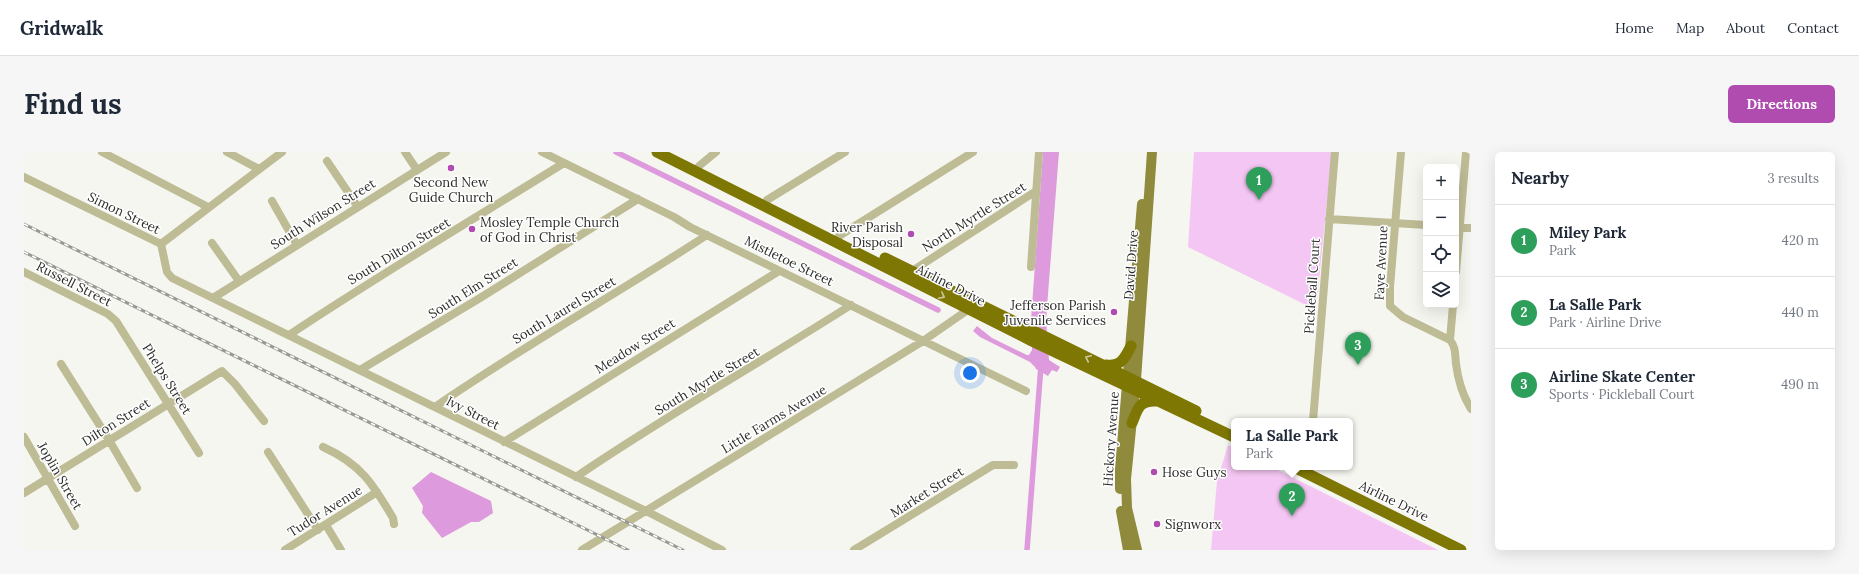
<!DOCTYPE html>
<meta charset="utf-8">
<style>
:root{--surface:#fff;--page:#f6f6f7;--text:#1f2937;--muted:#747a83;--line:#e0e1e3;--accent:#b04bb0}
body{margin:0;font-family:Lora,serif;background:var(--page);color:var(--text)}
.controls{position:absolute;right:12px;top:12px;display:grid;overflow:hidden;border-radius:6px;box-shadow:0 4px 16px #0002}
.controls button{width:36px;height:36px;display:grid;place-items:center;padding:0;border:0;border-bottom:1px solid var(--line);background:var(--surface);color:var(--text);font:20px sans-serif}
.you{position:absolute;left:946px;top:221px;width:14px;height:14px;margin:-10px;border:3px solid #fff;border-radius:50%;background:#1a73e8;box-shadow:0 0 0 6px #1a73e833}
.badge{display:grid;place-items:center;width:26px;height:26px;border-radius:50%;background:var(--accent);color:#fff;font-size:13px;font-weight:700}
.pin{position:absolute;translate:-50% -33px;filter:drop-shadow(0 1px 2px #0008)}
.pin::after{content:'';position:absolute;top:21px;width:14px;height:12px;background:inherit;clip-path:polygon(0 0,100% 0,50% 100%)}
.popup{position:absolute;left:1207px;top:266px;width:122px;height:52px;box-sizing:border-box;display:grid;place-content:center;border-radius:6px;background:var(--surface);filter:drop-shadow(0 1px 3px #0005);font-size:13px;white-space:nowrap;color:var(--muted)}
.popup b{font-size:15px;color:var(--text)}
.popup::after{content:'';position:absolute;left:50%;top:100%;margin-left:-8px;border:8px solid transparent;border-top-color:var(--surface)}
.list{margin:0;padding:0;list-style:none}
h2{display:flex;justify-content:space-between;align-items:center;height:52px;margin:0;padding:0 16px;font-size:17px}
h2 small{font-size:13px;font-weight:400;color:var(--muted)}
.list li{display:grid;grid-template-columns:26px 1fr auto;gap:12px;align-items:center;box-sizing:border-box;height:72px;padding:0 16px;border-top:1px solid var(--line)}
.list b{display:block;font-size:15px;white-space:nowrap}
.list p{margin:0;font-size:13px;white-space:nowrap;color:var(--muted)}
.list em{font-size:13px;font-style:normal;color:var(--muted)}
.icon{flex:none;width:22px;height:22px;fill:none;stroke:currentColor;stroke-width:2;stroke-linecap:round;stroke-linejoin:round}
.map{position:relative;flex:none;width:1447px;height:398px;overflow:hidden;border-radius:6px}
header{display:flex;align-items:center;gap:24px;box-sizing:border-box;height:56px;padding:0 20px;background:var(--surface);border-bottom:1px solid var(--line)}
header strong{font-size:19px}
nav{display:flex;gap:22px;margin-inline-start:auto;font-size:14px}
.intro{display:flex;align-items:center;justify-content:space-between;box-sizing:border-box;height:96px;padding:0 24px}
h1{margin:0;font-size:28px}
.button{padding:10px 18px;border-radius:6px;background:var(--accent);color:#fff;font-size:14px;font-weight:700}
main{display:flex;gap:24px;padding:0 24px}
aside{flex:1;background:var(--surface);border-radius:6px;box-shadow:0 4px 16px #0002}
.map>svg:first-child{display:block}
.green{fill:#f4c6f3}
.water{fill:#dd9adc}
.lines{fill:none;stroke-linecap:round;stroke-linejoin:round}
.canal{stroke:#dd9adc;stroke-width:5.5}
.minor{stroke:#bebc95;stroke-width:8}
.major{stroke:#8f8a3c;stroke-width:10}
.highway{stroke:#7e7704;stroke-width:11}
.rail-casing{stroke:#989894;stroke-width:3}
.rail{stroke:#fff;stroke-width:1.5;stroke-dasharray:4.5;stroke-linecap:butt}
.oneway{stroke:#cbc99b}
.poi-dot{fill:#b04bb0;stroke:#fff;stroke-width:1.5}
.labels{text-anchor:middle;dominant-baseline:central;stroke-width:3;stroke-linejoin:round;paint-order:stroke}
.poi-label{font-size:13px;fill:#2c2c2a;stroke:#fff;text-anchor:start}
.street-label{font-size:13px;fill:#2c2c2a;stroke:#fff}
</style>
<header>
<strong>Gridwalk</strong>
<nav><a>Home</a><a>Map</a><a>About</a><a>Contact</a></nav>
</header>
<div class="intro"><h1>Find us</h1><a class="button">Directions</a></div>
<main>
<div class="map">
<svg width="1447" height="398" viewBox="0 0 1447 398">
<rect width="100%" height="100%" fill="#f6f6f0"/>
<path class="green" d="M1170,0H1308L1292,158L1164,95Z
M1204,293L1210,296V315H1248L1414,398H1187L1193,329Z"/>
<path class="water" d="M1019,0H1035L1022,168L1025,208L1036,215L1033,220L1028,218L1024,224L1012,217L1011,215L1006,210L956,185L949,179L953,174L968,186L1003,203H1005L1008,198L1007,168Z
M407,320L467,349L469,361L455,370H447L418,386L398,361L399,354L388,336Z"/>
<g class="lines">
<path class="canal" d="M592,0L914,158
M1003,398L1017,213"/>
<path class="minor" d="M78,0L184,55
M203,0L235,17
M381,0L393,18
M518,0L650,65L666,75L1002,239
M1377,0L1366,135V154L1379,165L1426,188
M303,9L334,55
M675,14L692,0
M0,25L137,92
M248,49L273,93
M740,53L743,48L821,0
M1305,67L1402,73
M1432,75L1447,76
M812,89L815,84L949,0
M188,91L215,129
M137,92L143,120L148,126L622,359L698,398
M137,92L258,0
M1007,115L1015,0
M0,120L84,162L92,169L175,301
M1432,120L1442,0
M885,121L1012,39
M189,146L422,0
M1429,153L1426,188C1432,195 1431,203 1432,212C1434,228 1439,244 1447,257
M265,183C355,123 448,68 540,11
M37,212L85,288L113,336
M336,218L456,146L614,47
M411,255C499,194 593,142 683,83
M1289,269L1311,0
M0,285L51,374
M480,290L755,119
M299,295C337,312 349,332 369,366L370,372
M244,300L294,378
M552,325C641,264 736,211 827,153
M0,341L198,219L211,232L240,269
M302,373L317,398
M261,398L353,340
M558,398L899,189L948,155
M830,398L969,313H990"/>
<path class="major" d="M1096,337V317L1118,52
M1097,359L1104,398
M1113,398L1103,356L1102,327L1112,228L1128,0"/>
<path class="highway" d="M633,0L1008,189L1210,285
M861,106L1172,259
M1082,213C1097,215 1101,206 1107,194
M1108,271C1114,256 1115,248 1133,249
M1270,315L1437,398"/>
<defs>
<path id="rail" d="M0,72L659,398
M0,100L604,398"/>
</defs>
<use href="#rail" class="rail-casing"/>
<use href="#rail" class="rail"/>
</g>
<defs><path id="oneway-chevron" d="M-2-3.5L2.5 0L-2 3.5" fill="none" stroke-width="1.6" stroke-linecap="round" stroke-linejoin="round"/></defs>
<g class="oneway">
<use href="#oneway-chevron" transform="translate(918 144) rotate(27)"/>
<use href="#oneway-chevron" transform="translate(1064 206) rotate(-155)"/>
</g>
<g class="poi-dot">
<circle cx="427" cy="16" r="4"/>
<circle cx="448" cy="77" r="4"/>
<circle cx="887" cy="82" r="4"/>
<circle cx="1090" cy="160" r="4"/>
<circle cx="1130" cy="320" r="4"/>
<circle cx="1133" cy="372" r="4"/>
</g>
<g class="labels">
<g class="poi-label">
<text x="427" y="30" text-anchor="middle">Second New<tspan x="427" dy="15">Guide Church</tspan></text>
<text x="456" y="70">Mosley Temple Church<tspan x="456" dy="15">of God in Christ</tspan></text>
<text x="879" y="75" text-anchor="end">River Parish<tspan x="879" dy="15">Disposal</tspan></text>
<text x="1082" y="153" text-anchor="end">Jefferson Parish<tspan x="1082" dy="15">Juvenile Services</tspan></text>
<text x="1138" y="320">Hose Guys</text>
<text x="1141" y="372">Signworx</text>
</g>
<g class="street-label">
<text transform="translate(100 61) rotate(26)">Simon Street</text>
<text transform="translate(299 62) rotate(-32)">South Wilson Street</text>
<text transform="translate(950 65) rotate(-32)">North Myrtle Street</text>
<text transform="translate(375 99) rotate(-31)">South Dilton Street</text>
<text transform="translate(765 109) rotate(26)">Mistletoe Street</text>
<text transform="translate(1357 111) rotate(-87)">Faye Avenue</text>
<text transform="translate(1107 113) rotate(-86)">David Drive</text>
<text transform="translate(50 132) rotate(27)">Russell Street</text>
<text transform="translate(927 133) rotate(27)">Airline Drive</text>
<text transform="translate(1288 134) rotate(-86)">Pickleball Court</text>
<text transform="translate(449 136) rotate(-32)">South Elm Street</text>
<text transform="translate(540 158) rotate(-31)">South Laurel Street</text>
<text transform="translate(611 194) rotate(-32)">Meadow Street</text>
<text transform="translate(143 227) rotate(58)">Phelps Street</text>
<text transform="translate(683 229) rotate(-31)">South Myrtle Street</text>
<text transform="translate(449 261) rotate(27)">Ivy Street</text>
<text transform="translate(750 267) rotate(-31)">Little Farms Avenue</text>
<text transform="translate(92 270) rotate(-32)">Dilton Street</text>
<text transform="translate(1087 287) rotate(-86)">Hickory Avenue</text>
<text transform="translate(36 324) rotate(60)">Joplin Street</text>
<text transform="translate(903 340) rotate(-32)">Market Street</text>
<text transform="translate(1370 349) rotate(26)">Airline Drive</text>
<text transform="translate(301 359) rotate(-32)">Tudor Avenue</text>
</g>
</g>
</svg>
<div class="controls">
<button>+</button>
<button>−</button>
<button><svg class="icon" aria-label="locate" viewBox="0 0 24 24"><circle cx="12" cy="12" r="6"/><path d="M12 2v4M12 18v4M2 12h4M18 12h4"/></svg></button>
<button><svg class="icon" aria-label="layers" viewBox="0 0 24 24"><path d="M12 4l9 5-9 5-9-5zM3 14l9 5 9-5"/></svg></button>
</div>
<div class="you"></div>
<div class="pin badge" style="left:1235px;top:48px;background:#2e9e5b">1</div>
<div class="pin badge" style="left:1268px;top:364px;background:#2e9e5b">2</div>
<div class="popup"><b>La Salle Park</b>Park</div>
<div class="pin badge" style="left:1334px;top:213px;background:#2e9e5b">3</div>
</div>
<aside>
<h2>Nearby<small>3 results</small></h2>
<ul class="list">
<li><span class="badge" style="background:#2e9e5b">1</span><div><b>Miley Park</b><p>Park</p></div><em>420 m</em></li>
<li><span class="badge" style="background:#2e9e5b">2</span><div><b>La Salle Park</b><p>Park · Airline Drive</p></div><em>440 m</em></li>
<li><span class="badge" style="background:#2e9e5b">3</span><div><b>Airline Skate Center</b><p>Sports · Pickleball Court</p></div><em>490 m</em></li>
</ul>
</aside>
</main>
